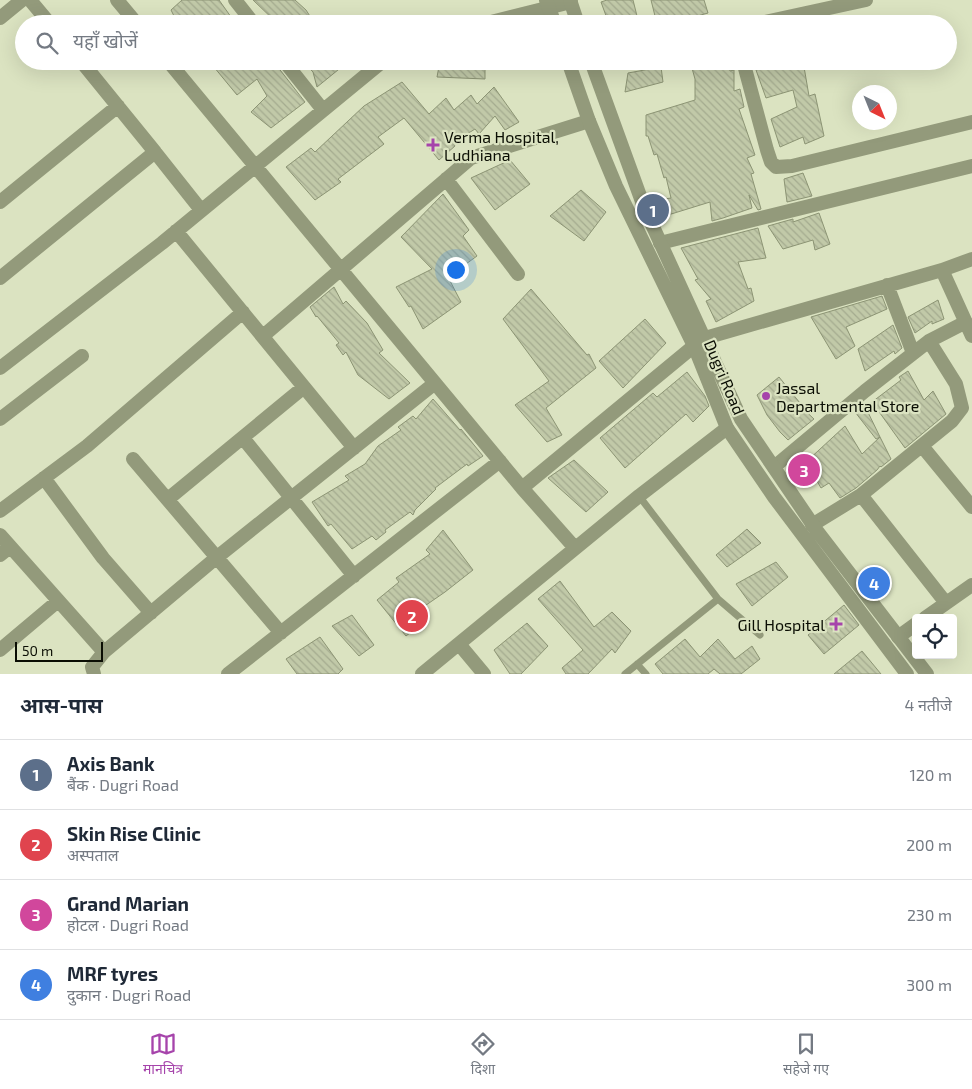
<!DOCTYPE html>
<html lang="hi">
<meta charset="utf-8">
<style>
:root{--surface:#fff;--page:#f6f6f7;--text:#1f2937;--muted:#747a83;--line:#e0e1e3;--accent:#a644ab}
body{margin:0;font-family:"Exo 2","Noto Sans Devanagari",sans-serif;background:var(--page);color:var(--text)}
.controls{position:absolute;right:15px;bottom:15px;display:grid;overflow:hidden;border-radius:5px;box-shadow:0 5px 20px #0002}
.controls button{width:45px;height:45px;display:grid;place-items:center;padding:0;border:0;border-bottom:1px solid var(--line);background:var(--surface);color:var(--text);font:25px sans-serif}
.compass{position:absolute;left:852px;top:85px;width:45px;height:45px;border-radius:50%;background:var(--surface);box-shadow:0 5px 20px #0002;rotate:137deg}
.scale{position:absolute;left:15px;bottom:12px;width:88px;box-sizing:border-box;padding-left:5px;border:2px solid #0a0d03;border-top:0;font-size:14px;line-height:18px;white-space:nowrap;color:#0a0d03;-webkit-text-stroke:4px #dbe3c1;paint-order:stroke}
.you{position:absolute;left:455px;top:269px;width:18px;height:18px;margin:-12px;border:4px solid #fff;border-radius:50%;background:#1a73e8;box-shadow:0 0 0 8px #1a73e833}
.badge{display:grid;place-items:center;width:32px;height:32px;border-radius:50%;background:var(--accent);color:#fff;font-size:16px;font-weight:700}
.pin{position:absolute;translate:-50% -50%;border:2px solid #fff;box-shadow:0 1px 5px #0006}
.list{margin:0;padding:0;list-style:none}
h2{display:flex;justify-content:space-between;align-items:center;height:65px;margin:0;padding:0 20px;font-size:21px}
h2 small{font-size:16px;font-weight:400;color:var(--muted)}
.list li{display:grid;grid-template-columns:32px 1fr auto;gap:15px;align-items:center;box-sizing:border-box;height:70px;padding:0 20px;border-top:1px solid var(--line)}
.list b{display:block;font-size:19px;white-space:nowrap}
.list p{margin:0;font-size:16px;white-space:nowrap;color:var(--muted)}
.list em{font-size:16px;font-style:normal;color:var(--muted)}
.icon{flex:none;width:28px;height:28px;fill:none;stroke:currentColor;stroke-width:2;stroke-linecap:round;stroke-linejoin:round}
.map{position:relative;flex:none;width:972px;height:674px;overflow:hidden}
.search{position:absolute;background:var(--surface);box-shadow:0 5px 20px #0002;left:15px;right:15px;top:15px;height:55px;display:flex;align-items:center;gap:12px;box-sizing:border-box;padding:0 18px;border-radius:28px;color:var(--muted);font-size:19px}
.sheet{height:345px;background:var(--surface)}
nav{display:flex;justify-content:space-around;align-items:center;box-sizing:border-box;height:70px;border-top:1px solid var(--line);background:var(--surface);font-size:14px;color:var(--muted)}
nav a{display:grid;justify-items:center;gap:2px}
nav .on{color:var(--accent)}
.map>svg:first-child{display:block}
.building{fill:url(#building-back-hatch);stroke:#8c9474}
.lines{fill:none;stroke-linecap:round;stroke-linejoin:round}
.service{stroke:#939a7b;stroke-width:7}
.minor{stroke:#939a7b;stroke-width:14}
.tertiary{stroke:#939a7b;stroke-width:14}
.poi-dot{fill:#a644ab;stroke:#dbe3c1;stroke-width:2}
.labels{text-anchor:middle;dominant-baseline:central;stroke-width:4.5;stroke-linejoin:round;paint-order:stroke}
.poi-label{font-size:16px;fill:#0a0d03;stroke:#dbe3c1;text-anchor:start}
.street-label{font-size:16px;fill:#0a0d03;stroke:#dbe3c1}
</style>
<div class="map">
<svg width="972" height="674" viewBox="0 0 972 674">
<defs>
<pattern id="building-back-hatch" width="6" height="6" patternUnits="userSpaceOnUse" patternTransform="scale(1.25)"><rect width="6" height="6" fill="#c1c9a8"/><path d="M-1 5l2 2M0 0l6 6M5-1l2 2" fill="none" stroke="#a4ab8f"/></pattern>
</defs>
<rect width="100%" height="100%" fill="#dbe3c1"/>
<path class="building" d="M182,0H219L236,24H178L171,10Z
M253,0H295L306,10L315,24H278Z
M607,0H633L639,24H609L601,2Z
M651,0H704L708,13L669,24H657Z
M209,61H275L277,66L305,102L271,128L251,112L267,96L257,79L237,95Z
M303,61H349L317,87L313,72Z
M440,61H485V79L437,77Z
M690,61H728L730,71L734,70V91L740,89L744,107L739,109L755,155L747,158L754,173L751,174L761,209L758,210L749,195L752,208L723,218L712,221L710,202L668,215L665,199L671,198L666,177L664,178L657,154L654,155L648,136H646V115L695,100V79Z
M783,61H803L809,96L815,94L824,136L805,144L803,137L780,147L771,119L797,107L793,90L766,98L756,70L784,65Z
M661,67L663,82L625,92L628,73Z
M402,82L429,114L446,98L454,110L471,95L477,104L494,87L519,122L505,130L495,116L479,134L475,129L453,143L455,146L439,160L404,118L378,137L384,144L338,179L341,182L315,200L286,167L311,148L315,152L364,106Z
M510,160L530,184L495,210L471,178Z
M803,173L812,196L787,202L784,179Z
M581,190L606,212L584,241L550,216Z
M443,194L469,230L463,236L477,256L448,277L461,302L423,329L411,306L409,307L396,287L432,269L401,237Z
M819,213L830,244L815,250L813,240L783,249L768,226L793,219V222Z
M758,228L766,258L738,262L748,289L751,288L754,301L716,322L706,301L711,299L695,280L698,279L681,248Z
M334,287L343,304L346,301L367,323L383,350L379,353L410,383L389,399L358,375L346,352L343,355L336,345L339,343L317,316L316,317L310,307Z
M531,289L587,355L589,354L596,368L546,408L562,435L547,442L515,405L549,381L503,319Z
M882,296L887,309L846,327L855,346L836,359L811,317Z
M938,300L944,319L932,324V321L915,333L908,317Z
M645,319L666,343L623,388L599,361Z
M893,325L902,348L895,354L894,351L865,371L858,349Z
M908,371L924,400L933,391L946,414L905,448L872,402L901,380L899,377Z
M687,372L705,396L709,406L693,422L686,414L625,468L600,438L653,393L657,397Z
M779,377L800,403L798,404L814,419L788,440L780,432L767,415L757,395Z
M433,399L460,430L461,429L483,456L468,466L467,464L435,488L436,489L415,510L413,515L410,512L385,530L386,532L376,540L372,536L352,549L331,524L328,526L312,502L349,480L345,476L365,464L378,446L401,430L398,427L413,416L416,419Z
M864,404L880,437L876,439L855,412Z
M845,426L862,454L880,437L891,459L881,467L880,466L877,470L856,488L840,498L829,483L821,488L806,462Z
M574,460L608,492L586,512L548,478Z
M747,529L761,543L727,567L716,555Z
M443,530L473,570L445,592L416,612L424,622L406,636L377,600L399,582L396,578L430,554L426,550Z
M776,562L788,577L752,606L736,584Z
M560,581L594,627L612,612L631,631L615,653L612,649L588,674H566L562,668L583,650L538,599Z
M844,605L859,625L824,654L808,635Z
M352,615L374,645L359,656L332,626Z
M527,623L548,646L521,674H510L494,650Z
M320,637L343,669L338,674H297L286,659Z
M685,639L700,657L718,639L735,659L752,646L760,659L741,674H720L714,669L708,674H663L655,664Z
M862,651L881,674H834Z"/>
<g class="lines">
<path class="service" d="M718,599L760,635
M637,664L646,674
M625,674L718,599L639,496"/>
<path class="minor" d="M30,0L50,24
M117,0L137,24
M235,0L254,24
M0,18L22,0
M483,24L571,2
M756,24L866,0
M81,61L155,152
M168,61L522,488L575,548
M284,61L323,110
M743,61L767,150L771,162L776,167L792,166L972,122
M446,179L518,274
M0,202L118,106
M176,231L354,448
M660,243L972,166
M942,270L972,336
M0,278L155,152L201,210
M887,285L913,353
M263,336L471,158L589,121
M705,338L942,270L972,259
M929,341L956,384L962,408L952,421L861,495L946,603
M0,368L162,243L383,61
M0,419L82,356
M243,438L354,576
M922,446L972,507
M133,459L281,633
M774,467L865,391L929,341L966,322
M44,478L103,558L151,613
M522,488L694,346
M168,499L304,387
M0,511L87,446L243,312
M812,525L861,495
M0,535L104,652
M0,555L10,547
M925,618L972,585
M898,637L916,624
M459,644L484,674
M0,650L58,601
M94,674L92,667L104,652L216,558L435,383
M228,674L500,461
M422,674L639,496L727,428"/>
<path class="tertiary" d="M546,0L555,24
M570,0L578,24
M568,61L589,121L616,186L694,346L727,428L774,497L907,674
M591,61L644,207L741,419L817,531L927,674"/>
</g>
<g class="poi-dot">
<path d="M430.5 137.5h5v5h5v5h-5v5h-5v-5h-5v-5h5z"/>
<circle cx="766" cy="396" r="5"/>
<path d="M833.5 616.5h5v5h5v5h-5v5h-5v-5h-5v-5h5z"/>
</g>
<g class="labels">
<g class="poi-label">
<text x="444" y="136">Verma Hospital,<tspan x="444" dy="18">Ludhiana</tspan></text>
<text x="776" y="387">Jassal<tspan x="776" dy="18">Departmental Store</tspan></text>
<text x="825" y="624" text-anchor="end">Gill Hospital</text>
</g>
<g class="street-label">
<text transform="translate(725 377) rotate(67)">Dugri Road</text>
</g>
</g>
</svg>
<div class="controls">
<button><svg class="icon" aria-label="locate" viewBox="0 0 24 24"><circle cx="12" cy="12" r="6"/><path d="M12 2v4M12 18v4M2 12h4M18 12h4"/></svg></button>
</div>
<svg class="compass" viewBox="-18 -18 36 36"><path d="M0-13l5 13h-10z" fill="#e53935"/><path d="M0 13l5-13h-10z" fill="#747a83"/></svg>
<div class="scale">50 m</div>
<div class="you"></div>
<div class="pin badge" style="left:653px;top:210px;background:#5c6f8a">1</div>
<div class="pin badge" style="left:412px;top:616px;background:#e0444e">2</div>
<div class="pin badge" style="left:804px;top:470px;background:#d1479c">3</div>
<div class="pin badge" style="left:874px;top:583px;background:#3f7fe0">4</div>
<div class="search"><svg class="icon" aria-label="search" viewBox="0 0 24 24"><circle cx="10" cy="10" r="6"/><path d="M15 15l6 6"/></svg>यहाँ खोजें</div>
</div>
<section class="sheet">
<h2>आस-पास<small>4 नतीजे</small></h2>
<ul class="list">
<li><span class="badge" style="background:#5c6f8a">1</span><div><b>Axis Bank</b><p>बैंक · Dugri Road</p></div><em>120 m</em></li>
<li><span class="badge" style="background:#e0444e">2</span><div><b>Skin Rise Clinic</b><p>अस्पताल</p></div><em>200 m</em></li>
<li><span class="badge" style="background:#d1479c">3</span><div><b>Grand Marian</b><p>होटल · Dugri Road</p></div><em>230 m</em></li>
<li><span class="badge" style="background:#3f7fe0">4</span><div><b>MRF tyres</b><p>दुकान · Dugri Road</p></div><em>300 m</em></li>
</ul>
</section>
<nav>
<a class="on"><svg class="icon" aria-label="map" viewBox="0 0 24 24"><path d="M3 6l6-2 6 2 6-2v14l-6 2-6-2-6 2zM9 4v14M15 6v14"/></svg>मानचित्र</a>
<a><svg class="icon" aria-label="directions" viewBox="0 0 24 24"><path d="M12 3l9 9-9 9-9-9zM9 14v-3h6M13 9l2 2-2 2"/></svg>दिशा</a>
<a><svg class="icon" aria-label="saved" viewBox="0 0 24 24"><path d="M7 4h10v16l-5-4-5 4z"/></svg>सहेजे गए</a>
</nav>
